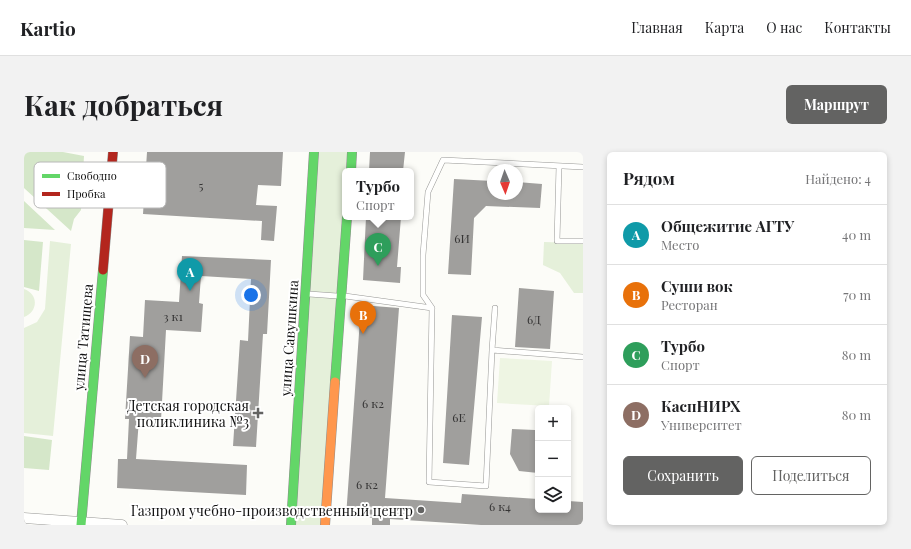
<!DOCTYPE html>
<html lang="ru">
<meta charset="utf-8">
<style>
:root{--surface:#fff;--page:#f2f2f2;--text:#202124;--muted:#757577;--line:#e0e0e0;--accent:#636362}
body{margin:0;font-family:"Playfair Display",serif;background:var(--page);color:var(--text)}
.controls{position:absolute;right:12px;bottom:12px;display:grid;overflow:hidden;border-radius:6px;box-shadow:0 2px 6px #0003}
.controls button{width:36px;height:36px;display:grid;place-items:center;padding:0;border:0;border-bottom:1px solid var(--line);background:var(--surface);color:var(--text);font:20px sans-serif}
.compass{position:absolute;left:463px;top:12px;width:36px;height:36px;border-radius:50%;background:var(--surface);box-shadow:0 2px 6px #0003;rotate:178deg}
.you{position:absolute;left:227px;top:143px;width:14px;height:14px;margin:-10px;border:3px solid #fff;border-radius:50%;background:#1a73e8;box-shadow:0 0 0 6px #1a73e833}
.badge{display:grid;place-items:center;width:26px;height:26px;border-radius:50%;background:var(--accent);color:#fff;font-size:13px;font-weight:700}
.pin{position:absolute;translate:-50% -33px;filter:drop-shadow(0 1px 2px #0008)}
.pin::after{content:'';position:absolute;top:21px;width:14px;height:12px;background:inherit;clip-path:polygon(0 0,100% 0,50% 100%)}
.popup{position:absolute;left:318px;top:16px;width:72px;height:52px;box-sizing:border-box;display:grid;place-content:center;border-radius:6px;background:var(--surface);filter:drop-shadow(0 1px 3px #0005);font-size:13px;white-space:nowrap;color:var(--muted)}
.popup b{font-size:15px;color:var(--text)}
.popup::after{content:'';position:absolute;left:50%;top:100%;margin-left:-8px;border:8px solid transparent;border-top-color:var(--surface)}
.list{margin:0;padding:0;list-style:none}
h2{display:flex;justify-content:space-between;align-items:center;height:52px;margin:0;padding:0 16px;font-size:17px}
h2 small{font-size:13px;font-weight:400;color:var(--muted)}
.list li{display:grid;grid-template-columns:26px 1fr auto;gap:12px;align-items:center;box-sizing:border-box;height:60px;padding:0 16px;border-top:1px solid var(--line)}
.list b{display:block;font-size:15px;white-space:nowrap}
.list p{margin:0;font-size:13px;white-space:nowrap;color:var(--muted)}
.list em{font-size:13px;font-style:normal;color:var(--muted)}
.actions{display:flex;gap:8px;padding:12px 16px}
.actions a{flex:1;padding:9px 0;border:1px solid var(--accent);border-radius:6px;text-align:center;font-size:14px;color:var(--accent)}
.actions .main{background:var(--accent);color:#fff}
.icon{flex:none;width:22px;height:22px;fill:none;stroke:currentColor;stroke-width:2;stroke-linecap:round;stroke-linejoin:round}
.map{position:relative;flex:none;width:559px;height:373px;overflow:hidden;border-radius:6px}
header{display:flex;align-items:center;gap:24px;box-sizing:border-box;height:56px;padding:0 20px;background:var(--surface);border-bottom:1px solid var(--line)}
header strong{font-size:19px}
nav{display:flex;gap:22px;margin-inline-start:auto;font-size:14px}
.intro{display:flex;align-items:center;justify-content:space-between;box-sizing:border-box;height:96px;padding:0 24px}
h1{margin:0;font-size:28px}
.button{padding:10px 18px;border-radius:6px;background:var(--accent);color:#fff;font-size:14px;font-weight:700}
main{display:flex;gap:24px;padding:0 24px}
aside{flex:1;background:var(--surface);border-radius:6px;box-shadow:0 2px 6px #0003}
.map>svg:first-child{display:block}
.green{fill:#e5f0da}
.forest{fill:#d5e7c9}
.pitch{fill:#eef5e3}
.building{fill:#a09f9d}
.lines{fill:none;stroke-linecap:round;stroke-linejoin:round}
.lane-casing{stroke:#979795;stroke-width:6}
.street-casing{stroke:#979795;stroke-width:11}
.fast-casing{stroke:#8d8d8c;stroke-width:10}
.slow-casing{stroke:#8d8d8c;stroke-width:10}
.jam-casing{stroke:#8d8d8c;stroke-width:10}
.lane{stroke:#fffffe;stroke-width:5}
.street{stroke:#fffffe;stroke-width:10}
.fast{stroke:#63d668;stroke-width:9}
.slow{stroke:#ff974d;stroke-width:9}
.jam{stroke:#b3261e;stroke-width:9}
.poi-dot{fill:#636362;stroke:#fff;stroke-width:1.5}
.labels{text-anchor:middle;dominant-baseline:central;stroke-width:4;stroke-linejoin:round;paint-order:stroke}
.number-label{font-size:12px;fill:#353434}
.street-label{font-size:14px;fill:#111;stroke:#fff}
.poi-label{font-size:14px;fill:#111;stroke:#fff;text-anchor:end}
.key{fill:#fff;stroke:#b8b8b8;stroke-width:1}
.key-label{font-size:11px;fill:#111}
</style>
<header>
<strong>Kartio</strong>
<nav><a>Главная</a><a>Карта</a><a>О нас</a><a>Контакты</a></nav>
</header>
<div class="intro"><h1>Как добраться</h1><a class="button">Маршрут</a></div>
<main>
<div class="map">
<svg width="559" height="373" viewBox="0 0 559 373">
<rect width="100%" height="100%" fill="#fcfcf8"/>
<path class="green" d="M295,0H326L321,19V64L297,373H272Z
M26,89L47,92L29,284L0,281V176L13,170L21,157Z
M520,90L559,91V141H550L536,121L519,113Z
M0,137C15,142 14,160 0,165Z"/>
<path class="forest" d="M0,0H39L60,4L57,58L50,67L47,79L0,36Z
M0,49L31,78L0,76Z
M0,88L19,90L15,139L0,135Z
M0,284L28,288L25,318L0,316Z"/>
<path class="pitch" d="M476,206L528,209L525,254L473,251Z"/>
<path class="building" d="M123,0H259L257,34L234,33L232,53L253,54L250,89L237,88L238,69L119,62Z
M346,0H381L379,19H345Z
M430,27L469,29V42H493V30L518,32L516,56L462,54L450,66L447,123L424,122Z
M342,65H377L373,115H377L376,131L339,128Z
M158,104L247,108L243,182H239L232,295L209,294L216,188L224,189L227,127L177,124L175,151L179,152L177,180L142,178L137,268L115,267L112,307L223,313L222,343L93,336L94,307H103L105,267H101L106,184L119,185L121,148L155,150Z
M495,136L530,139L526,197L491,195Z
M337,153L375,156L361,346L437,351L438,342L514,347V358H544V349L559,350V373H457L366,367V373H348V366L322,365Z
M428,163L458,165L445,313L419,311Z
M488,277L511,278L514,286V321L495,319L486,302Z"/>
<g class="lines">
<defs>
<path id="lane" d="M535,14L533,89H559
M285,142L313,144
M321,144L408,156L405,330L462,334L468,198L559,205
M408,156L399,143V103L404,40L419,8L559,15
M468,198L471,156"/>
<path id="street" d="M0,366L98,373"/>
<path id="fast" d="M327,19L328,0
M311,230L323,65
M57,373L79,118
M267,373L290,0"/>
<path id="slow" d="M301,373L311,230"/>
<path id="jam" d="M79,118L89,0"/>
</defs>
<use href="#lane" class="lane-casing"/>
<use href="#street" class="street-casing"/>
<use href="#fast" class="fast-casing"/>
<use href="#slow" class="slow-casing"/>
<use href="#jam" class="jam-casing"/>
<use href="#lane" class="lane"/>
<use href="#street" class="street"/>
<use href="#fast" class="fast"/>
<use href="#slow" class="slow"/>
<use href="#jam" class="jam"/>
</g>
<g class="poi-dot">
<path d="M232 255h4v4h4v4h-4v4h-4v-4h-4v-4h4z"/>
<circle cx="397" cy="358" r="4"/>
</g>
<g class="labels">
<g class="number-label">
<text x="177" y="33">5</text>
<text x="438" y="86">6И</text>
<text x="149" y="164">3 к1</text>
<text x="510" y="167">6Д</text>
<text x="349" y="251">6 к2</text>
<text x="435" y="265">6Е</text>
<text x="343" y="332">6 к2</text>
<text x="476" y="354">6 к4</text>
</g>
<g class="street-label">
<text transform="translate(59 185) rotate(-85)">улица Татищева</text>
<text transform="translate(265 186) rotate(-86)">улица Савушкина</text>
</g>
<g class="poi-label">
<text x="225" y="253">Детская городская<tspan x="225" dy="16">поликлиника №3</tspan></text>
<text x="389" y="358">Газпром учебно-производственный центр</text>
</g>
</g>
<rect x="10" y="10" width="132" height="46" rx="6" class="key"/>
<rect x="18" y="22" width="18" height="4" fill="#63d668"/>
<rect x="18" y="40" width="18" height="4" fill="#b3261e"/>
<g class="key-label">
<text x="43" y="28">Свободно</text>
<text x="43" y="46">Пробка</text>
</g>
</svg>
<div class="controls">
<button>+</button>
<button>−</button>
<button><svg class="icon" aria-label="layers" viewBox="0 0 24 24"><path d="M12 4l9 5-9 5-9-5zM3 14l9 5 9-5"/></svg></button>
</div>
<svg class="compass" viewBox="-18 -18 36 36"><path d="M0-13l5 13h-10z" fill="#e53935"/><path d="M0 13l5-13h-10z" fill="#757577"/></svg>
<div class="you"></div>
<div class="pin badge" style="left:166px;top:139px;background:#0f9aa8">A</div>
<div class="pin badge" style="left:339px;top:182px;background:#e8710a">B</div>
<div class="pin badge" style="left:354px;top:114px;background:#2e9e5b">C</div>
<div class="popup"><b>Турбо</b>Спорт</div>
<div class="pin badge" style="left:121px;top:226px;background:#8d6e63">D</div>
</div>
<aside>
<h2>Рядом<small>Найдено: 4</small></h2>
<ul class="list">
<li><span class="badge" style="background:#0f9aa8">A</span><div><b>Общежитие АГТУ</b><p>Место</p></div><em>40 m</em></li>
<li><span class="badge" style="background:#e8710a">B</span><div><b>Суши вок</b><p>Ресторан</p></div><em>70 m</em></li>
<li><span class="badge" style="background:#2e9e5b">C</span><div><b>Турбо</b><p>Спорт</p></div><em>80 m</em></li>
<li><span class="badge" style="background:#8d6e63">D</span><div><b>КаспНИРХ</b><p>Университет</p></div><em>80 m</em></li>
</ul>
<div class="actions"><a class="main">Сохранить</a><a>Поделиться</a></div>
</aside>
</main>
